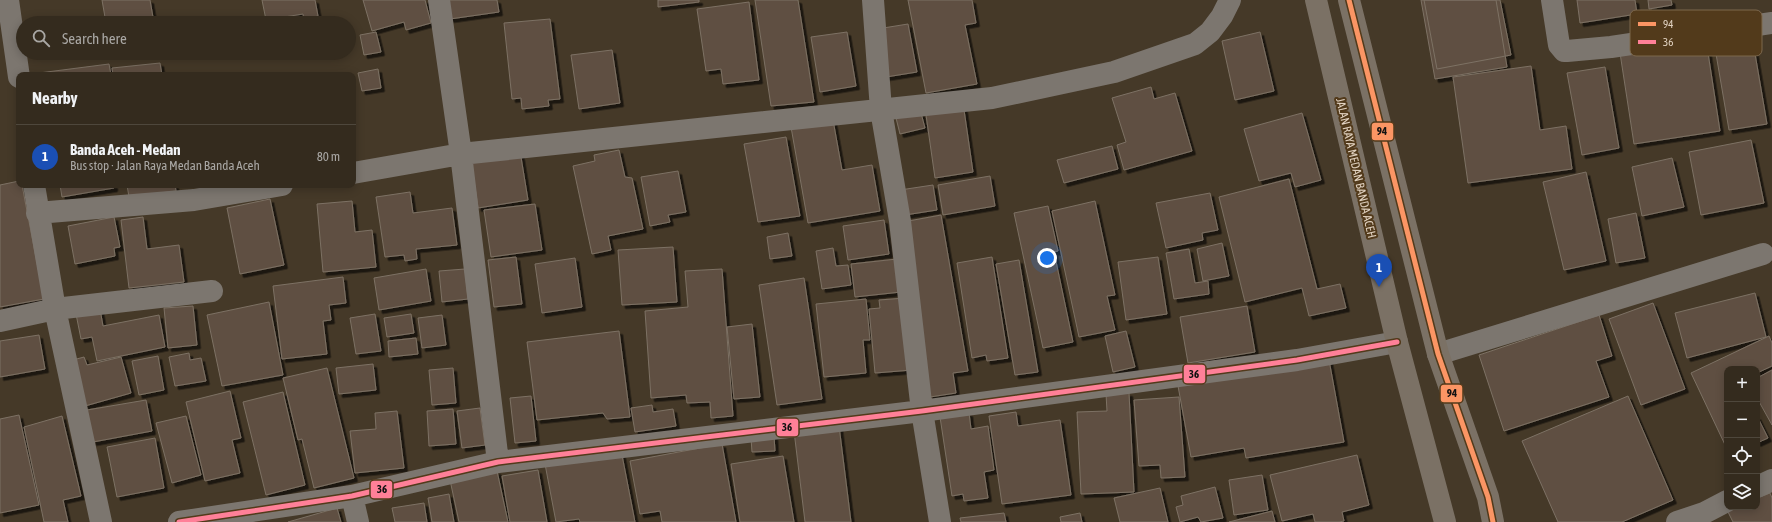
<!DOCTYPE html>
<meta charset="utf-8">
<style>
:root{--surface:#342b1e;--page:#3f372b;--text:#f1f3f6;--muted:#a9a7a4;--line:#4e473c;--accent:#ab9d8c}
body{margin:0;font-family:"Asap Condensed",sans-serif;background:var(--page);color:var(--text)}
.controls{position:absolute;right:12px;bottom:12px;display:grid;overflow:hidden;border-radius:8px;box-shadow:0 2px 10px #0003}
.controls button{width:36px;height:36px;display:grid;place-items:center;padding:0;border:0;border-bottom:1px solid var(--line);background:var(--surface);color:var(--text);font:20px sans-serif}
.you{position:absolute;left:1047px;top:258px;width:14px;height:14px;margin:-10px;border:3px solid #fff;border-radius:50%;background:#1a73e8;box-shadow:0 0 0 6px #1a73e833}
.badge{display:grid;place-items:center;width:26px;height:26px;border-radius:50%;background:var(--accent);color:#fff;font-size:13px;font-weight:700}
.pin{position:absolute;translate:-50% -33px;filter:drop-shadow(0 1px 2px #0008)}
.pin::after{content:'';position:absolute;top:21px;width:14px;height:12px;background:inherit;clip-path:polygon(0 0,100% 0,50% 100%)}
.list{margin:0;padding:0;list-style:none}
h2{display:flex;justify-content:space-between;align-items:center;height:52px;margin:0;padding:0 16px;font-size:17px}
h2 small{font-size:13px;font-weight:400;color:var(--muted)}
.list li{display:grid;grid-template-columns:26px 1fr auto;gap:12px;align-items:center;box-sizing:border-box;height:64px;padding:0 16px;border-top:1px solid var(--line)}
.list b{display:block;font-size:15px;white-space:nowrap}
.list p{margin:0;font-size:13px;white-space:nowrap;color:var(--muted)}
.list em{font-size:13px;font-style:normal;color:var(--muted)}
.icon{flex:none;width:22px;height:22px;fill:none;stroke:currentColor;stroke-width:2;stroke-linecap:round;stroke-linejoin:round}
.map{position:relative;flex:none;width:1772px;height:522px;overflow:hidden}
.search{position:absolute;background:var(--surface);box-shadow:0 2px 10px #0003;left:16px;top:16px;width:340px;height:44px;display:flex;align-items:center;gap:10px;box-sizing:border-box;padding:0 14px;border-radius:22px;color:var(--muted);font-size:15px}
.panel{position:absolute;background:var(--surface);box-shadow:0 2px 10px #0003;left:16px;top:72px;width:340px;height:116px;border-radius:8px}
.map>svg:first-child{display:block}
.building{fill:#5f5042;stroke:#7d7164;filter:url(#shadow)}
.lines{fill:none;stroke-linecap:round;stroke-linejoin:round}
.street{stroke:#7c766f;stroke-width:22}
.highway{stroke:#7b7165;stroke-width:22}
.bus-1-casing{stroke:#523a1b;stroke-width:8}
.bus-2-casing{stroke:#523a1b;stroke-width:8}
.bus-1{stroke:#fb9564;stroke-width:5}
.bus-2{stroke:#ff8098;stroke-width:5}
.labels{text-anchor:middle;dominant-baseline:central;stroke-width:4;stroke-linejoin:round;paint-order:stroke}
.street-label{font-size:12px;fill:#e2d3c2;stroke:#523a1b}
.key{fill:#523a1b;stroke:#7d684d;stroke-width:1}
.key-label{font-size:11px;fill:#e2d3c2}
.line-badge{stroke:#523a1b;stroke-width:1.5}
.pale-badge-label{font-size:11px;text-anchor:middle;font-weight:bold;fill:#111}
</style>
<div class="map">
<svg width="1772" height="522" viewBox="0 0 1772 522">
<defs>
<filter id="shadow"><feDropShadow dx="3.5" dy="3.5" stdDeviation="0" flood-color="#0009"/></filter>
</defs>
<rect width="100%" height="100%" fill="#453928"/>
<path class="building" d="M102,0H150L154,23H106Z
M262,0H315L318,16L304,19L303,14L266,20Z
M363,0H425L431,23L406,30L404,22L372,31Z
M446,0H497L499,12L450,19Z
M658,0H699V2L658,7Z
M755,0H798L814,102L771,106Z
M908,0H972L976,23L965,25L977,84L926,93Z
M1421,0H1496L1507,67L1435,79Z
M1424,0H1500L1511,55L1437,69Z
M1577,0H1635L1637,14L1580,23Z
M1648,0H1671L1672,5L1649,9Z
M749,2L759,80L723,84L721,69L706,71L697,9Z
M550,19L560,99L548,100L549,106L522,109L521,98L512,99L504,23Z
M908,24L917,72L886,77L877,29Z
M376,32L381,52L364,55L360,35Z
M847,32L856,86L820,92L811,37Z
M1260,32L1274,91L1235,100L1222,41Z
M1706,40L1720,131L1634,144L1620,53Z
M1753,42L1767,124L1729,130L1715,48Z
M612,50L620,103L579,109L571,55Z
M160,63L162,75H113L112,68Z
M109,64L111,75H40L39,73Z
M1531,66L1540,130L1566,126L1572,169L1468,183L1453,77Z
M1605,67L1619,148L1582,155L1567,73Z
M378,69L381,88L362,91L358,73Z
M1151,87L1154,99L1175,93L1192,151L1124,170L1117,145L1126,142L1112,98Z
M963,103L973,172L935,178L925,108Z
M921,113L925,128L900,134L896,118Z
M1302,113L1321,180L1295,187L1291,173L1259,181L1244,129Z
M833,120L842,170L872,165L880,211L808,223L791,127Z
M786,137L800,216L758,222L744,144Z
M1751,140L1764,203L1701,215L1689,152Z
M1112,146L1118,169L1064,183L1057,160Z
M619,150L625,177L632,178L643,229L608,236L611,250L592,254L573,166L595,161L594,155Z
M520,151L528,200L478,208L471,159Z
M1672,158L1684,207L1642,216L1632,167Z
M678,171L686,212L668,215L670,222L650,226L641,177Z
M1586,172L1606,261L1564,270L1543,182Z
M990,176L995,206L943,215L938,185Z
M1289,179L1317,289L1340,284L1346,308L1309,316L1302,288L1245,302L1219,197Z
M19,181V185H22L44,299L0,307V185Z
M60,185H114V188L62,197Z
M127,185H175L176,191L129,197Z
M933,185L937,210L905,215L900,190Z
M410,192L413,213L452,208L457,245L416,249L417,259L405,261L404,255L385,257L376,197Z
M1210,193L1218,230L1202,233L1203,240L1166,248L1156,203Z
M270,199L284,265L240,274L227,208Z
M352,201L355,232L372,230L376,267L323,272L317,204Z
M1095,201L1115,295L1107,296L1115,330L1079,337L1052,211Z
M535,204L542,250L491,257L484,210Z
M1048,206L1058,251L1054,252L1073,342L1043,348L1014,213Z
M1636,213L1645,258L1616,263L1608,219Z
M941,215L968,371L953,373L956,393L930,397L903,222Z
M114,217L120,247L114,248L115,256L75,264L68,226Z
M143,217L147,249L179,245L184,282L129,288L121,220Z
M884,220L889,254L848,260L843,226Z
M788,233L792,256L770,259L767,237Z
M1222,243L1229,276L1203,281L1197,249Z
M673,247L677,302L622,305L618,250Z
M833,248L836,266L848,265L851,285L822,289L816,251Z
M1189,249L1195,283L1208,281L1209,294L1174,299L1166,253Z
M516,257L522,304L494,307L488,260Z
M992,257L1008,358L987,361L986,355L972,358L957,263Z
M1158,257L1167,314L1126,320L1118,262Z
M575,258L582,307L542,313L535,264Z
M897,259L901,292L855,297L851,264Z
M1019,260L1038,372L1015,375L996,264Z
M426,269L431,301L379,310L374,278Z
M465,269L468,299L442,302L439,271Z
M722,269L733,416L711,418L710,402L687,403L686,395L651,398L645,311L688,307L685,271Z
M343,277L346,303L329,305L331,320L323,321L327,354L282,359L273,286Z
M804,278L822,399L777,405L759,285Z
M1755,293L1766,337L1687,358L1675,313Z
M905,298L912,370L875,373L869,309L880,308L879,300Z
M866,299L870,340H863L866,373L824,377L816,304Z
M269,302L283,375L222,386L207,315Z
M1653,303L1685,389L1641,405L1609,319Z
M193,306L197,345L168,348L164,308Z
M1247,306L1255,352L1188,363L1180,317Z
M100,309L103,326L159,315L165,347L97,361L92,337L81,339L76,314Z
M375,314L381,351L356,354L350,318Z
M411,314L414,333L387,337L384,318Z
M442,315L446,345L422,348L418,318Z
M1599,315L1612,356L1596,361L1609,397L1504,431L1479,355Z
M752,324L760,397L734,399L727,327Z
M619,331L630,417L607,419L603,413L537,420L527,342Z
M1126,331L1135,367L1113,372L1105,336Z
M39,335L45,369L0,377V341Z
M1769,336L1772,343V366L1757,373V369H1727V449L1691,373Z
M416,338L418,354L389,357L388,341Z
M189,353L190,360L201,358L206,381L175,386L169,357Z
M158,356L164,390L139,395L132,361Z
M84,357L87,365L121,357L131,393L85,406L73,360Z
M1329,360L1344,442L1246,458L1244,448L1191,457L1178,386Z
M373,364L376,390L339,394L336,368Z
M327,368L354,478L314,488L302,439L298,440L283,378Z
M453,368L456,403L432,405L429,370Z
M1772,370V425L1757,398V378Z
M230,391L241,438L232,440L240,473L205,481L186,402Z
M283,392L305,485L266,495L243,402Z
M1129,393L1134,492L1081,494L1077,412L1107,411L1106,394Z
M531,396L536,441L515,443L510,398Z
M1628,396L1673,500L1622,522H1558L1522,441Z
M1179,397L1185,477L1161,478L1160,465L1139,466L1134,400Z
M146,400L152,431L93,442L87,410Z
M652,405L653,412L673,409L676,426L635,432L631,408Z
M480,408L485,445L462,448L457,411Z
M453,409L456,444L429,446L427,411Z
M397,411L404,468L355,473L350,431L376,429L375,413Z
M1016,412L1018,426L1060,420L1071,495L1002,504L989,416Z
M969,413L971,429L988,426L994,470L984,472L988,498L964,501L963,494L952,496L940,417Z
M19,415L39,505L0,513V419Z
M62,416L81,496L63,500L68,522H44L24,427Z
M186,416L201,475L172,483L156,423Z
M1757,416L1768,438L1757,443Z
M839,426L851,522H805L794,431Z
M774,436L775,451L752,452L751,438Z
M155,438L164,488L117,497L107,447Z
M722,444L736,522H662L660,511L640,514L630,461Z
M621,450L635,522H580L579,519L556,522L545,464Z
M1357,455L1369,505L1342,512L1344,521L1339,522H1315L1313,514L1282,521L1270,475Z
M783,456L794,522H740L731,464Z
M538,470L547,522H510L502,476Z
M497,471L508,522H459L450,480Z
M1262,475L1268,510L1234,515L1229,480Z
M1215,487L1223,518L1201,522L1198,517L1180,522L1176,507L1183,505L1181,496Z
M1160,488L1168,522H1120L1114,498Z
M1770,493L1772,498V522H1733L1727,510L1735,507H1757V498Z
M449,494L454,522H432L428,498Z
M424,503L427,522H395L392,508Z
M337,508L341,522H288Z
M1272,511L1275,522H1229Z
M1004,513L1006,522H961L960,518Z
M1080,513L1082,522H1061L1060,517Z"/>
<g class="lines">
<path class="street" d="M8,0L19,77
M439,0L461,154L498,462
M873,0L881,110L900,221L922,411L940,522
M1552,0L1559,45L1564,51H1567L1611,47L1772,23
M353,173L461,154L992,98L1114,72L1195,44L1210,32L1222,16L1230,0
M34,185L55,309L101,522
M37,213L194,200L282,185
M0,321L55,309L212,291
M1438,354L1763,254
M1757,487L1772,480
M352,496L358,522
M179,522L352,496L498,462L922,411L1297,360L1397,342
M1677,522L1704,513L1727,501"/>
<path class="highway" d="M1316,0L1397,342L1445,522
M1349,0L1438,354L1488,497L1493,522"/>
<defs>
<path id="bus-1" d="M1349,0L1438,354L1488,497L1493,522"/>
<path id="bus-2" d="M179,522L352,496L498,462L922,411L1297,360L1397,342"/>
</defs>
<use href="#bus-1" class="bus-1-casing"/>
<use href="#bus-2" class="bus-2-casing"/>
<use href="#bus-1" class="bus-1"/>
<use href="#bus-2" class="bus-2"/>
</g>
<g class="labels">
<g class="street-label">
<text transform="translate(1356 168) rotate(77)">JALAN RAYA MEDAN BANDA ACEH</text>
</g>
</g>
<rect x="1630" y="10" width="132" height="46" rx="6" class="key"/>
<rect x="1638" y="22" width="18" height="4" fill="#fb9564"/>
<rect x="1638" y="40" width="18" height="4" fill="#ff8098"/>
<g class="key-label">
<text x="1663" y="28">94</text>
<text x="1663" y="46">36</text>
</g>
<g class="line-badge">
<rect x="1371" y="122" width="23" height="19" rx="4" fill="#fb9564"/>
<rect x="1183" y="364" width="23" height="20" rx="4" fill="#ff8098"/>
<rect x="1440" y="384" width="23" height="19" rx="4" fill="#fb9564"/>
<rect x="776" y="418" width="23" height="19" rx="4" fill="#ff8098"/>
<rect x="370" y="480" width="23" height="19" rx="4" fill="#ff8098"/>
</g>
<g class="pale-badge-label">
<text x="1382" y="135">94</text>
<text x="1194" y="378">36</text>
<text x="1452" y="397">94</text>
<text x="787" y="431">36</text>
<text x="382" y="493">36</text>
</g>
</svg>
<div class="controls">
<button>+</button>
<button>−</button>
<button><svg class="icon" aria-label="locate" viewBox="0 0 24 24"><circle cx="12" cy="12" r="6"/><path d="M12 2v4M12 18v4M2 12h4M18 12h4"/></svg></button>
<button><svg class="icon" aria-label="layers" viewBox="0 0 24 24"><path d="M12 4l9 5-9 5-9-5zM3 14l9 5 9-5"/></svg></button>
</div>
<div class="you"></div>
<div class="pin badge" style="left:1379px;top:287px;background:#1a4fb4">1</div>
<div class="search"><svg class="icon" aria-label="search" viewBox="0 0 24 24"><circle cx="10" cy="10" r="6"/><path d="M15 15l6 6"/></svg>Search here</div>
<section class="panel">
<h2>Nearby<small></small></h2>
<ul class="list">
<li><span class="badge" style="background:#1a4fb4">1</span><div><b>Banda Aceh - Medan</b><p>Bus stop · Jalan Raya Medan Banda Aceh</p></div><em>80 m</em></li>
</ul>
</section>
</div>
